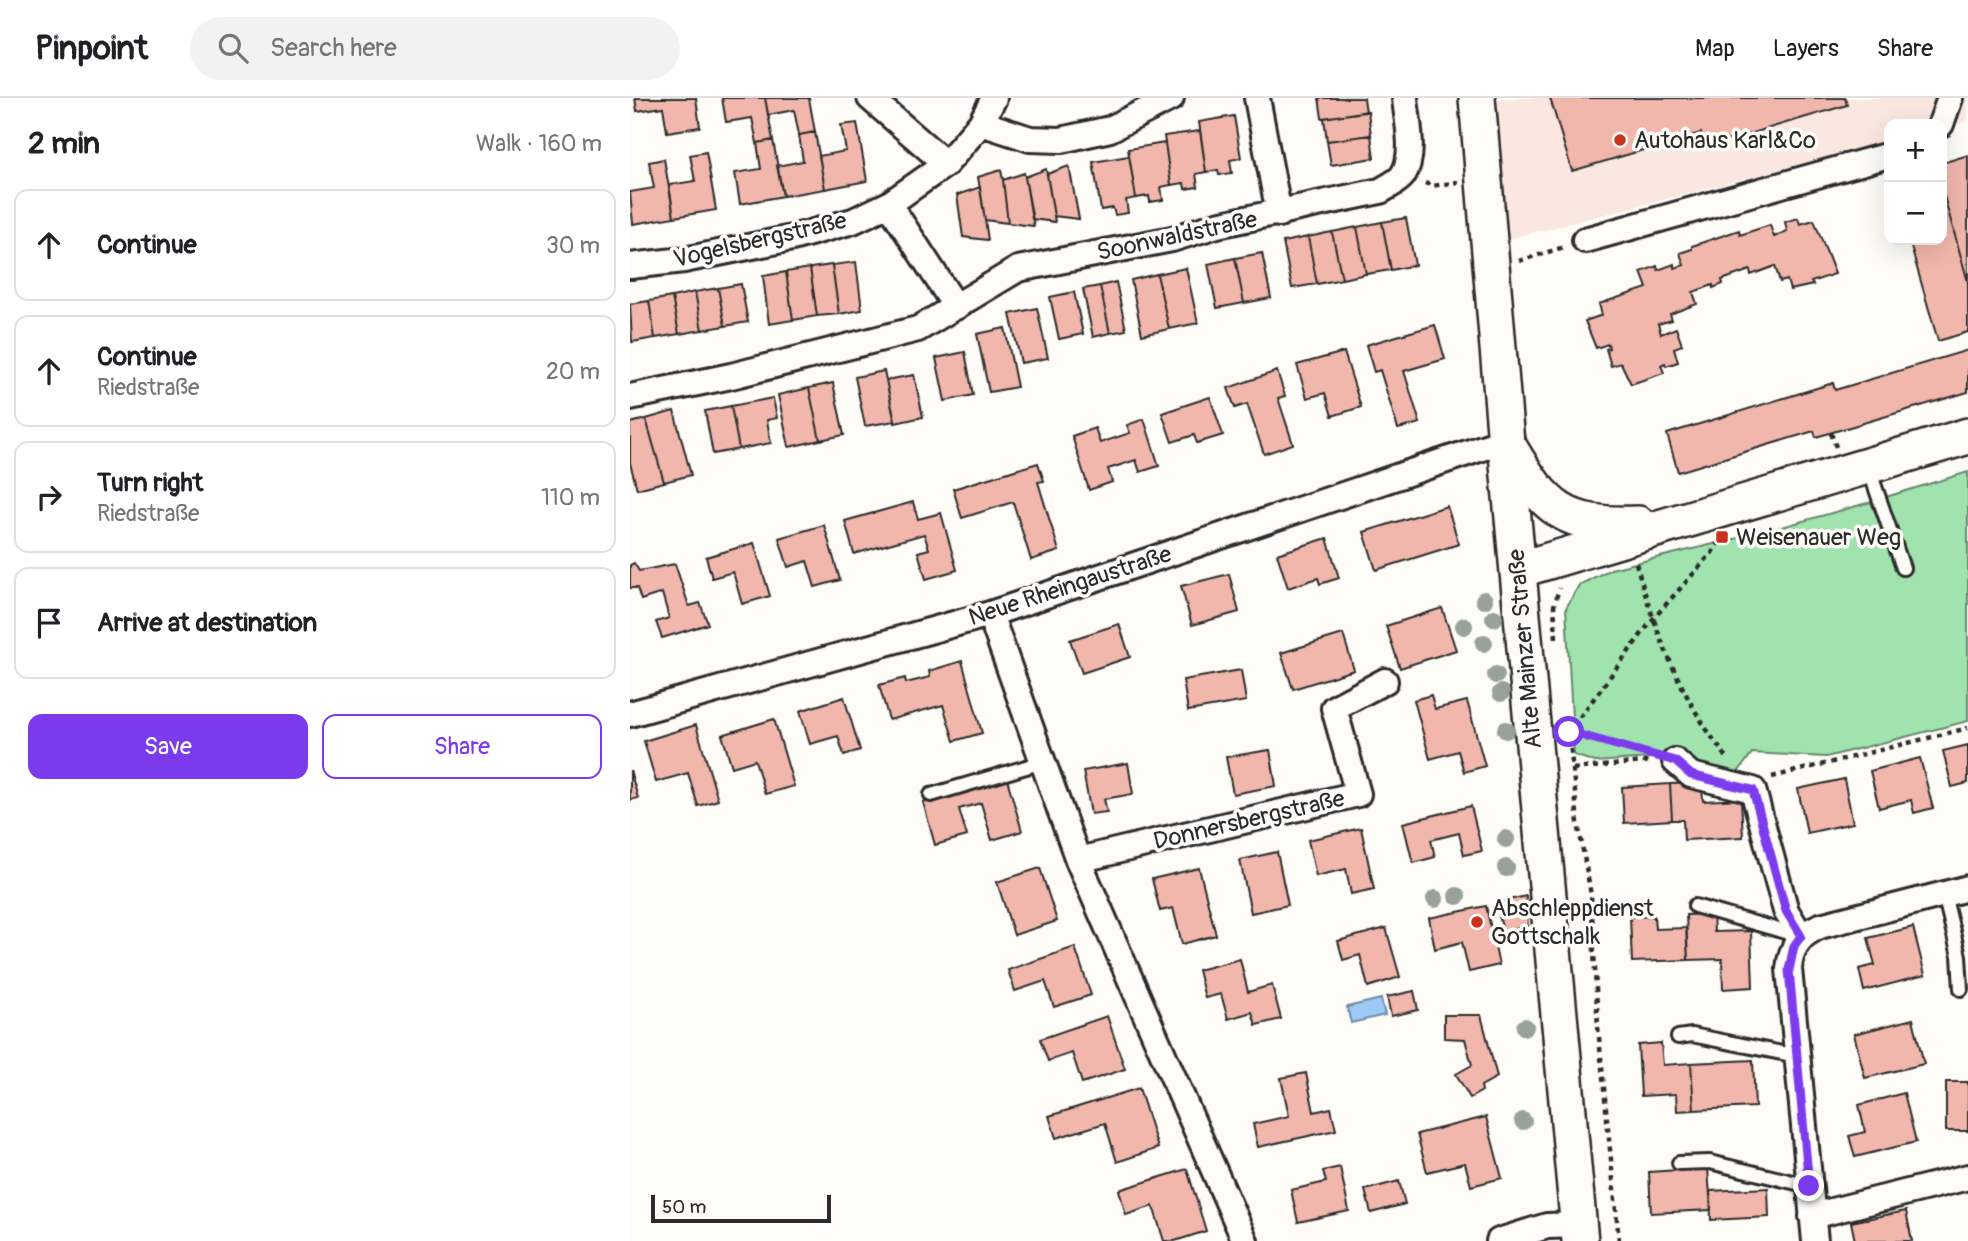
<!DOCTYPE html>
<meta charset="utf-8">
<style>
:root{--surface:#fff;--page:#f2f2f2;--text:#202124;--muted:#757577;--line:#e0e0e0;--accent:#7c3aed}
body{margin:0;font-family:Pangolin,sans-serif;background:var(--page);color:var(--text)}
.controls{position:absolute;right:21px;top:21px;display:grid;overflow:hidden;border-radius:14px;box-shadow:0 7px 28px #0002}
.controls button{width:63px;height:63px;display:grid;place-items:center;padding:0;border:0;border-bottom:2px solid var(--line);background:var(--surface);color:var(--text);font:35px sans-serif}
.scale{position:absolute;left:21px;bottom:18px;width:180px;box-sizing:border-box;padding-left:7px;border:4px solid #2b2b2b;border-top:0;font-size:19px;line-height:24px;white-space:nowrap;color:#2b2b2b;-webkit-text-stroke:5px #fdfcf7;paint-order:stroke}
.stop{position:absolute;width:21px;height:21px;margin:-16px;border:5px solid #7c3aed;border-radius:50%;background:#fff}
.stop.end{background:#7c3aed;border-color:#fff;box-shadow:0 2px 7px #0008}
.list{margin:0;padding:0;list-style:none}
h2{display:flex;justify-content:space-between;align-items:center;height:91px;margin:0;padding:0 28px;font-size:30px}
h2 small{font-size:23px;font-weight:400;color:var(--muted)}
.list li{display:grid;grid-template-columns:46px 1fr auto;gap:21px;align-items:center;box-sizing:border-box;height:112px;margin:0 14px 14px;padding:0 14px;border:2px solid var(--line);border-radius:14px}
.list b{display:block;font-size:26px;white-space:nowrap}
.list p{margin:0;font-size:23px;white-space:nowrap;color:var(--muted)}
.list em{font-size:23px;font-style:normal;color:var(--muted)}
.actions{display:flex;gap:14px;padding:21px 28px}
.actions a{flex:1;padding:16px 0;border:2px solid var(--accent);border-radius:14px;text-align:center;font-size:24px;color:var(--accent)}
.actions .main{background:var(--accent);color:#fff}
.icon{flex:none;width:38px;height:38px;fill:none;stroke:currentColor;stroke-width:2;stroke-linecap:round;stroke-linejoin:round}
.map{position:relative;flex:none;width:1338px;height:1143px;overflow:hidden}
header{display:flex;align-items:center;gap:42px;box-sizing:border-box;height:98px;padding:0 35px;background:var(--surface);border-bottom:2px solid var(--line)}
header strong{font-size:33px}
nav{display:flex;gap:38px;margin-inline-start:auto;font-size:24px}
.search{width:490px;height:63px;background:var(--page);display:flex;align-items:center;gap:18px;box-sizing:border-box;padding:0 24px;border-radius:38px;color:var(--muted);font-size:26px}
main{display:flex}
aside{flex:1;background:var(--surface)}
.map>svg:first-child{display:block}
.built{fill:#f9e7e0}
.green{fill:#a0e3af;stroke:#66876d;stroke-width:2}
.water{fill:#9ccaf7;stroke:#6f8aa5;stroke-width:2}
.building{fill:#f1b7ac;stroke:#2b2b2b;stroke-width:2}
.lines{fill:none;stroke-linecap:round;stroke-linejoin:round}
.lane-casing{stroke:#2b2b2b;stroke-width:18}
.street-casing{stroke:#2b2b2b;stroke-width:30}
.secondary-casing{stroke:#2b2b2b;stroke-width:40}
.path{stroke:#2b2b2b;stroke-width:4.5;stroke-dasharray:5 5;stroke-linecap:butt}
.lane{stroke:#fdfcf7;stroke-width:12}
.street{stroke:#fdfcf7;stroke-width:24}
.secondary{stroke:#fdfcf7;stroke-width:35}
.tree{fill:#99a299}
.route{stroke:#7c3aed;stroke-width:9}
.poi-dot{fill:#c8321e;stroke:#fdfcf7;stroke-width:2.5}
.labels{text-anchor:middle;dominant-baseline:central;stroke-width:7;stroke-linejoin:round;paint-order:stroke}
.poi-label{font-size:24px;fill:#2b2b2b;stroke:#fdfcf7;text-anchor:start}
.street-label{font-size:24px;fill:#2b2b2b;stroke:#fdfcf7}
</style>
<header>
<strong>Pinpoint</strong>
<div class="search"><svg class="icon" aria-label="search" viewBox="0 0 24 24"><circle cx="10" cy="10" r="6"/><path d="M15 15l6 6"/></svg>Search here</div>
<nav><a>Map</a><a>Layers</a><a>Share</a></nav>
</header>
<main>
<aside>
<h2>2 min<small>Walk · 160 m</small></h2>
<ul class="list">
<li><svg class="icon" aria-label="ahead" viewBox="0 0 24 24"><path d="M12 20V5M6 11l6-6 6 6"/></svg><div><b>Continue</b></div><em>30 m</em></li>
<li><svg class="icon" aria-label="ahead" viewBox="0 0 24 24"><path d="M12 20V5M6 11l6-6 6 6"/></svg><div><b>Continue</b><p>Riedstraße</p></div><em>20 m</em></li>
<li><svg class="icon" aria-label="right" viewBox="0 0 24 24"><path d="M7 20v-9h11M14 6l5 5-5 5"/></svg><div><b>Turn right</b><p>Riedstraße</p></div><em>110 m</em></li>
<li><svg class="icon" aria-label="arrive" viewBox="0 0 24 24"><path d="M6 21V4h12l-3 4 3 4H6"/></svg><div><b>Arrive at destination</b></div></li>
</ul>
<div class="actions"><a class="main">Save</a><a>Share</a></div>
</aside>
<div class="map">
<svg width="1338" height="1143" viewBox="0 0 1338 1143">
<rect width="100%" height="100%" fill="#fdfcf7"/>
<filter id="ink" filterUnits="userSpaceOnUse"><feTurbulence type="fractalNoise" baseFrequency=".0143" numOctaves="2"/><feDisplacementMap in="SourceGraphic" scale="14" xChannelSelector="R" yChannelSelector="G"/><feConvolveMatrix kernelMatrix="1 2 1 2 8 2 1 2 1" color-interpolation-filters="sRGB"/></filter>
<g filter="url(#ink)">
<path class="built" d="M865,0H1338V23L1312,30V26H1259V44L878,141Z"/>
<path class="green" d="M1338,374V623L1196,659L1122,655L1106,677L1045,658L965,664L944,657L936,510L949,487L981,471L1137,433L1241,404L1245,414L1259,410L1256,399Z"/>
<path class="water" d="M751,901L755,917L721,925L717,909Z"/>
<path class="building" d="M5,0H66L70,29L37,34L33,9L7,13Z
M92,0H135L143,42L127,45L122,20L96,24Z
M135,0H179L185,34L169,37L164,12L138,17Z
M689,0H734L736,14L692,20Z
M920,0H1215L1217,7L1075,49L1071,35L942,73Z
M738,13L741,37L697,43L694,20Z
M604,18L611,60L600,62L602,75L589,77L588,72L576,74L569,24Z
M227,25L237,83L195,91L189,58L216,53L211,27Z
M570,33L576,74L566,76L568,89L555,91L554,85L541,87L534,38Z
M185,34L195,91L153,98L147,68L173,63L169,37Z
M741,37L744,60L701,67L697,43Z
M143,42L153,98L110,106L105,75L131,71L127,45Z
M535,45L541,87L531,89L533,102L520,104L519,98L506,100L498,51Z
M76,54L86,112L44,119L39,87L65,83L60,57Z
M1338,57V184L1312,91V65Z
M499,58L506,100L496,102L498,115L485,117L483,110L471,112L463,64Z
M34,61L44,119L3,126L0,94L24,90L19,64Z
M439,68L449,121L424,118L417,76Z
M416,71L424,118L425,124L402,121L395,79Z
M371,72L373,82L378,125L355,122L348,79Z
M394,75L395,79L404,128L378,125L373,82Z
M350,89L355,122L358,142L333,139L327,97Z
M1312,91L1338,184V234L1308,243L1279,142H1312Z
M776,120L785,167L761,172L752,124Z
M1168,120L1170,126L1184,122L1205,176L1181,184L1183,187L1160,192L1157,182L1150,184L1145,168L1121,177L1120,172L1092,182L1093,186L1083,190V187L1063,194L1067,206L1040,216L1042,222L1028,226L1031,236L1046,230L1052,247L1044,250L1048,264L1036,268L1035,265L1031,267L1034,275L1001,286L991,265L981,268L976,251L979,250L978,246L966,250L955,223L972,217L969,206L1017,190L1011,174L1027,168L1028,172L1044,166L1045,170L1054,167L1050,155L1062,151V148L1109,132L1110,137L1140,127L1144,139L1157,133L1155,124Z
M752,124L761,172L736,176L727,129Z
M727,129L736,176L712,181L702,134Z
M702,134L712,181L687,186L678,139Z
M678,139L687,186L662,190L653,144Z
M632,155L641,200L614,205L605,160Z
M605,160L614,205L587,210L578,166Z
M226,164L232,212L209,216L202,167Z
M202,167L209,216L187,218L180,170Z
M180,170L187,218L163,222L156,174Z
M556,170L568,225L539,231L527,176Z
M156,174L163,222L139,226L133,178Z
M527,176L539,231L512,237L501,182Z
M486,184L496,232L480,235L470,188Z
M111,186L118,224L95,228L88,190Z
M470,188L480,235L463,239L453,191Z
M88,190L95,228L72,232L65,194Z
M65,194L72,232L49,236L42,199Z
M444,194L453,236L429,241L420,199Z
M42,199L49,236L25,240L19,203Z
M19,203L25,240L2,244L0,206Z
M407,210L418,260L391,265L380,216Z
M805,227L815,261L774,273L790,325L768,331L750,272L744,274L736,247Z
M375,230L387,289L359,294L347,236Z
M1338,252V294L1186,339L1184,333L1048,374L1037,336L1203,285L1205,292Z
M335,254L343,297L315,303L306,260Z
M714,254L731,309L702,318L695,295L677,300L667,267Z
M254,273L265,323L235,328L225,279Z
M647,273L655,298L648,300L663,346L634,356L617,306L605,310L598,290Z
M284,277L293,319L265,325L256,282Z
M203,285L214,337L190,342L179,290Z
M179,290L190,342L159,349L148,297Z
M580,299L593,337L567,345L564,337L542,344L532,315Z
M143,300L147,320L137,322L141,345L109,351L101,308Z
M101,308L109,351L83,356L75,313Z
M44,313L61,377L34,384L16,321Z
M16,321L34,384L7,391L0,365V325Z
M514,321L529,368L510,374L506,362L478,371L482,384L459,392L442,338L465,330L470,345L500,335L497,327Z
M408,365L414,383L408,384L429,453L401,462L383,404L332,420L323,391Z
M283,404L288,421L311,415L327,472L296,481L288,454L299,451L294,436L224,456L215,423Z
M817,408L829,446L746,472L734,434Z
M194,427L210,482L185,489L177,463L158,469L149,440Z
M697,440L709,480L690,486L688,480L658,490L647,456Z
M124,445L140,498L112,506L103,474L82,480L76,459Z
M4,465L9,473L45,466L59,508L70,505L78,526L32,540L26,524L39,520L32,495L11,502L7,490H0V467Z
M599,476L609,514L562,527L551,488Z
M812,510L826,552L770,570L756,528Z
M489,526L500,559L452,575L440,542Z
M713,536L724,572L663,591L651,555Z
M332,563L352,635L324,643L313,607L259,622L249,587L275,580L276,585L300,579L299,573Z
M611,572L616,603L558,613L553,582Z
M801,597L805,611L837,603L855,668L834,674L828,653L800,661L784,602Z
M214,599L230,652L214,657L208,638L180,646L170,613Z
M144,621L164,688L135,696L125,662L102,669L92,637Z
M66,627L88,702L68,708L58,675L26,684L14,643Z
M1338,647V685L1322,689L1313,653Z
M640,652L646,688L603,696L596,659Z
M1290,660L1303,710L1284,715L1281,702L1249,710L1240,673Z
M498,665L503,696L474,701L477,714L461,716L453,673Z
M0,672L8,700L0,702Z
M377,681L392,733L362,742L351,705L329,711L337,738L305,747L293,704Z
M1214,681L1223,725L1177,735L1168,691Z
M1072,685L1073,703L1111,701L1113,739L1054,742L1053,722H1042L1040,686Z
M1040,686L1042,722L994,725L992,689Z
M841,708L852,753L834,757L829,735L801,742L805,759L783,765L773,725Z
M731,730L744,791L721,796L716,771L686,778L678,742Z
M647,754L658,807L621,815L610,762Z
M410,770L427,823L384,837L367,784Z
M569,770L586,837L552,846L543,810L530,813L522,781Z
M896,798L898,828L873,834L866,805Z
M856,808L869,867L839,874L832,844L805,851L799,820Z
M1083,816L1084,834L1121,833L1123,889L1093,891L1092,861L1058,862L1056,817Z
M1024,818L1025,831L1056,830L1058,862L1002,864L1000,819Z
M1283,829L1295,877L1234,893L1229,871L1245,867L1238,840Z
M756,830L770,879L738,889L730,857L713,862L708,843Z
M445,849L461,897L424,909L415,883L385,893L378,872Z
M610,861L618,894L642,887L651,921L626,927L622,914L598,921L591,896L575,900L568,872Z
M784,893L788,912L761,918L757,899Z
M814,917H851L867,979L851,988L852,993L840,1000L826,976L842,967L835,941L814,940Z
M477,918L495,971L452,985L442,955L418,963L410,941Z
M1283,921L1294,966L1235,980L1224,936Z
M1031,945L1033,967L1061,965L1064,1012L1047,1013L1046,996L1011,998L1008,947Z
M1123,962L1125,1009L1064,1012L1061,965Z
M676,975L684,1014L701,1010L706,1032L628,1049L623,1026L659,1018L651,980Z
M1316,984H1338V1033H1316Z
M509,990L528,1050L487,1064L475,1025L426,1040L419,1018Z
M1274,995L1286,1044L1225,1059L1219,1038L1235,1034L1229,1007Z
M856,1019L872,1080L841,1088L835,1065L797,1074L787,1036Z
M710,1069L719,1113L668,1124L661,1092L696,1084L693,1073Z
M1078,1070L1081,1112L1021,1115L1019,1074Z
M557,1071L576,1133L545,1143H534L523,1108L496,1117L489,1092Z
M769,1083L775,1106L741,1115L735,1092Z
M1138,1090L1139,1119L1081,1122L1080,1093Z
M1276,1113L1282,1143H1225L1221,1124Z"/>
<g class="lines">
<defs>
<path id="lane" d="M1239,371L1273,470
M301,697L413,664
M1314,796L1329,858L1331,891
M1065,808L1169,838
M1048,939L1062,937L1167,958
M1049,1065L1080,1064L1179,1088"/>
<path id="street" d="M240,0L316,66
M627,0L649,116
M351,25L400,41L431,42L480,31L541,0
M1311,26L1320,0
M259,106L326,209
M955,142L1259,57
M0,168L54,162L162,140L223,123L259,106L316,66L351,25L364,0
M0,299L101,278L288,231L388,171L542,141L587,127L750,93C757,89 768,84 773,77C786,56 777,23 775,0
M360,516L448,762L615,1143
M0,616L360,516L861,347L876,345
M1045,663L1061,677L1123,692L1156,813L1171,838
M448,762L728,696L704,610L755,583
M1182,1118L1338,1079
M869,1143L917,1128L949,1127
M1185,1143L1159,871C1161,849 1169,837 1190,828L1338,790"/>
<path id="secondary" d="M847,0L876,345L950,1143
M880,351C916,412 935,429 1008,426
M888,472L1338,338"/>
</defs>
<use href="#lane" class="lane-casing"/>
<use href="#street" class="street-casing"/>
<use href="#secondary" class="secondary-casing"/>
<path class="path" d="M795,85L802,88L828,84
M889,163L934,149
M1201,335L1206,349
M1006,465C1026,536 1052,603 1098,661
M926,540L924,508L929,490
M938,634L1024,658
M943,671L1022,663
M1142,679L1338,630
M989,1143L968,929L961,797L948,725L939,634L1022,522L1082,455L1088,445"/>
<use href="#lane" class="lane"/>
<use href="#street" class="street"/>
<use href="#secondary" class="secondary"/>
</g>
<g class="tree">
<circle cx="854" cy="502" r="9"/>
<circle cx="864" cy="520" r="9"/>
<circle cx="834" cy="528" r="9"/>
<circle cx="854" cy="545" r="9"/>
<circle cx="866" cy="577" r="9"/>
<circle cx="871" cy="595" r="9"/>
<circle cx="876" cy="632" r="9"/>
<circle cx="876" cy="741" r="9"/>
<circle cx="876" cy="770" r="9"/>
<circle cx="827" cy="798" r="9"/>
<circle cx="805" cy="801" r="9"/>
<circle cx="895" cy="929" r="9"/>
<circle cx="893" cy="1023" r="9"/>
</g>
</g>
<g class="lines" filter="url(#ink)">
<path class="route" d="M939,634L1045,663L1061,677L1123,692L1156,813L1171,838L1164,848L1159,872L1179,1088"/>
</g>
<g class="poi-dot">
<circle cx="990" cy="42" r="7"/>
<rect x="1085" y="432" width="14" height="14" rx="3.5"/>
<circle cx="847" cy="824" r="7"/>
</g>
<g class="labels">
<g class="poi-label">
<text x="1004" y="42">Autohaus Karl&amp;Co</text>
<text x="1106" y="439">Weisenauer Weg</text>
<text x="861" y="810">Abschleppdienst<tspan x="861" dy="28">Gottschalk</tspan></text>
</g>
<g class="street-label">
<text transform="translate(547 138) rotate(-12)">Soonwaldstraße</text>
<text transform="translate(130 142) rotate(-13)">Vogelsbergstraße</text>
<text transform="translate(440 488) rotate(-18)">Neue Rheingaustraße</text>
<text transform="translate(895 551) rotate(-95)">Alte Mainzer Straße</text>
<text transform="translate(619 722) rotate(-13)">Donnersbergstraße</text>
</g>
</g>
</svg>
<div class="controls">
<button>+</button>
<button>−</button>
</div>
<div class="scale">50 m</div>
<div class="stop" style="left:939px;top:634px"></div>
<div class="stop end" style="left:1179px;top:1088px"></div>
</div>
</main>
